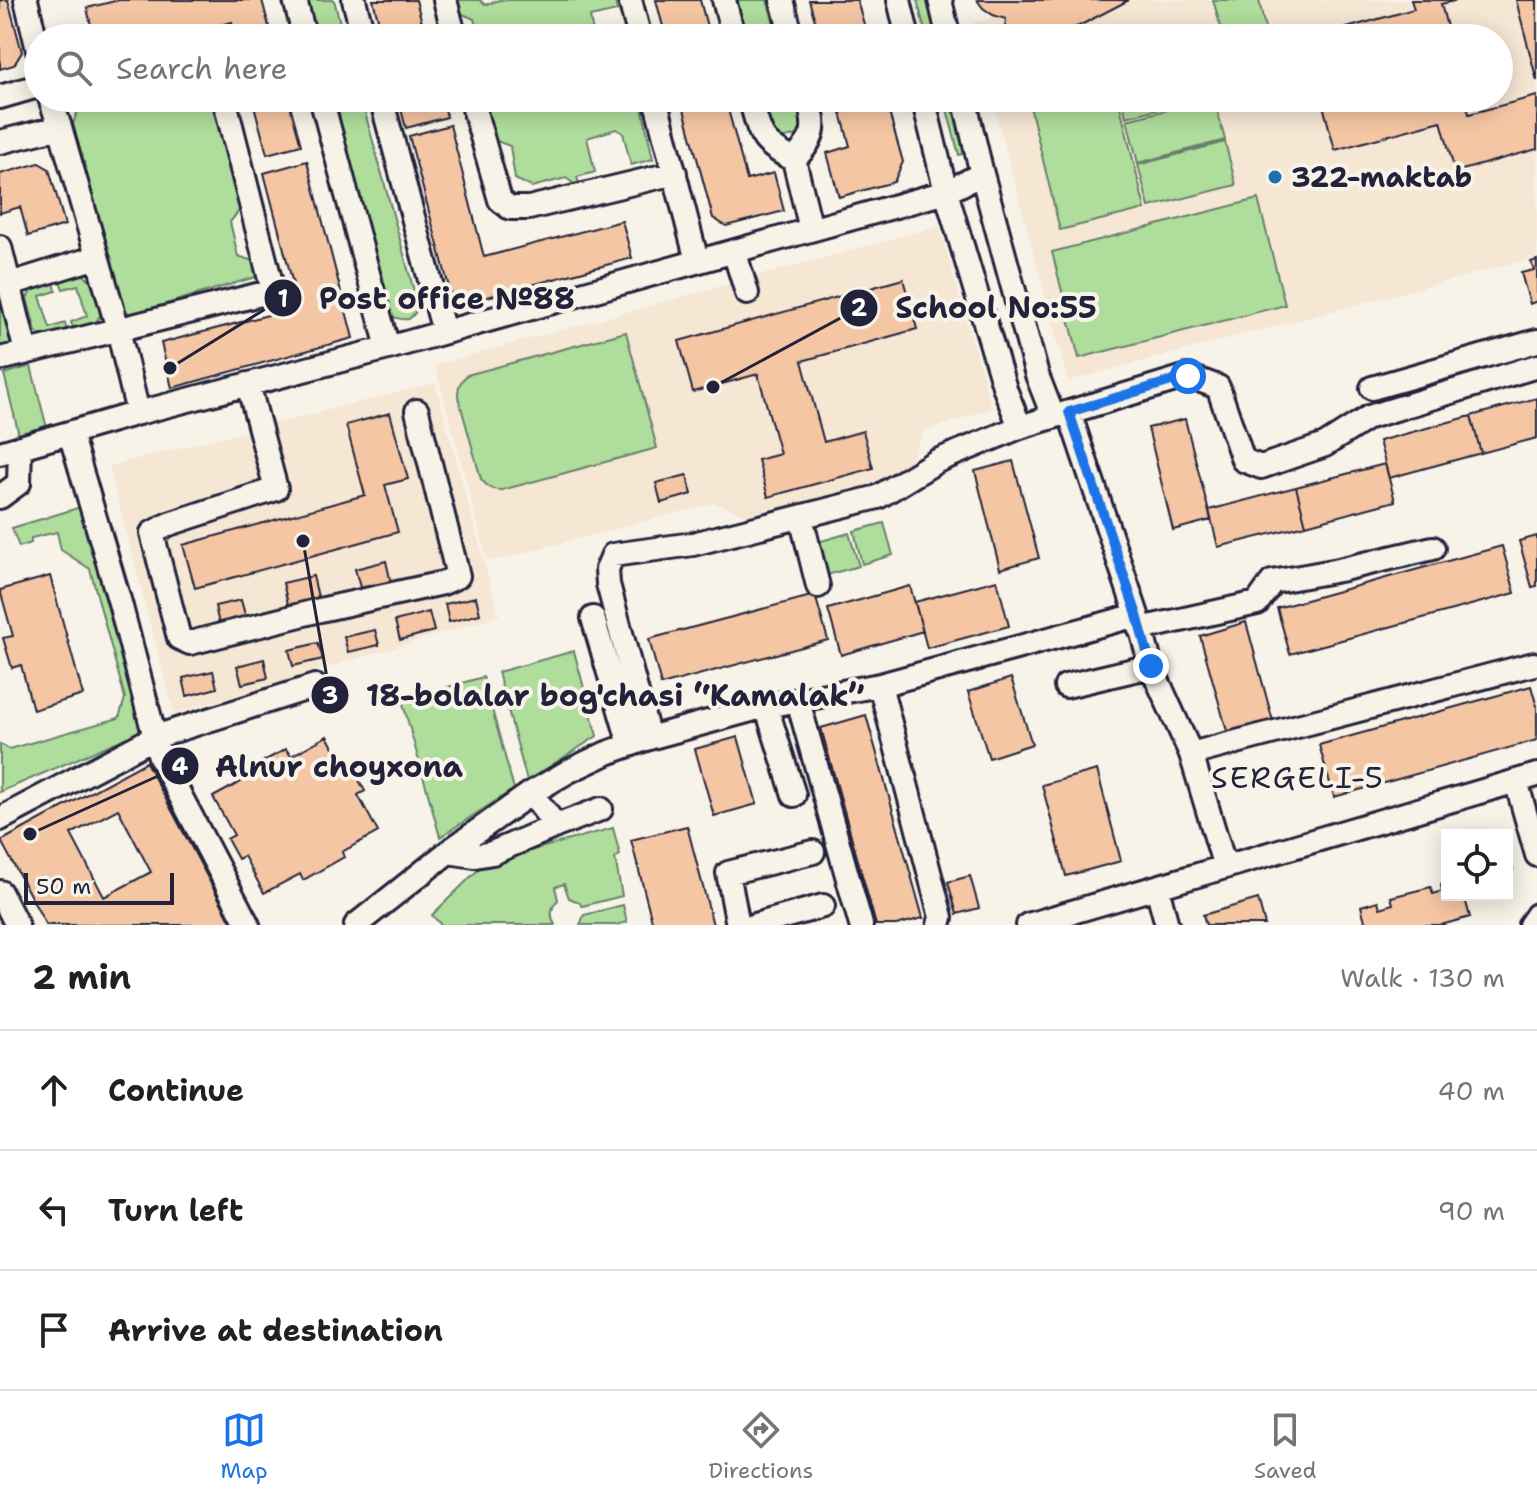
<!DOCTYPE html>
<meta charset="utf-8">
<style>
:root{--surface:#fff;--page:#f2f2f2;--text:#202124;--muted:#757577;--line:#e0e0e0;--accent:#1a73e8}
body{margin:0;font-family:"Shantell Sans",sans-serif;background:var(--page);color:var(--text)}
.controls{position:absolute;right:24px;bottom:24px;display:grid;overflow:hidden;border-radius:0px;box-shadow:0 4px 20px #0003}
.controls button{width:72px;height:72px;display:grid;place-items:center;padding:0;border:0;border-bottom:2px solid var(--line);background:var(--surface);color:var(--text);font:40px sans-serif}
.scale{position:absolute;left:24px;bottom:20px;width:150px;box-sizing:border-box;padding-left:8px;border:4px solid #22223b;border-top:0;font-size:22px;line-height:28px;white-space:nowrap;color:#22223b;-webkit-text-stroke:6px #f7f3e8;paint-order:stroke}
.stop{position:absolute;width:24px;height:24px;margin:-18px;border:6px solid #1a73e8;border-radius:50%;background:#fff}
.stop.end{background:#1a73e8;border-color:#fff;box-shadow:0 2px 8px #0008}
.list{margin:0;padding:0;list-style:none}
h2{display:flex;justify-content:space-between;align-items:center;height:104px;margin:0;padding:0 32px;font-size:34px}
h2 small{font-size:26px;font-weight:400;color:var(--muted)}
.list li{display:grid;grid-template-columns:52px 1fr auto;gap:24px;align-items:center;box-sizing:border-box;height:120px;padding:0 32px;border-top:2px solid var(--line)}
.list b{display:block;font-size:30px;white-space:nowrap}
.list em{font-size:26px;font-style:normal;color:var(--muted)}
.icon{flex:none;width:44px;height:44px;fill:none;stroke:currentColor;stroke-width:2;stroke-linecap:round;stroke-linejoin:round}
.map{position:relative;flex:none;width:1537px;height:925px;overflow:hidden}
.search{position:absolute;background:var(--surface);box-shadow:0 4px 20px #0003;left:24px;right:24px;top:24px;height:88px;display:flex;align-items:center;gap:20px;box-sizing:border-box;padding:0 28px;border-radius:44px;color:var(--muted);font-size:30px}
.sheet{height:464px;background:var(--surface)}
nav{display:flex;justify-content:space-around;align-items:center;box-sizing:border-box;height:112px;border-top:2px solid var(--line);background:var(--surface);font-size:22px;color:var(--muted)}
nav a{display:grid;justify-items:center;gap:4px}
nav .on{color:var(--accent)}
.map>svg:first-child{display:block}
.built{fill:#f6e6d4}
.green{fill:#afdd9c;stroke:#68806c;stroke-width:2}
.building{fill:#f5c6a4;stroke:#22223b;stroke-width:2;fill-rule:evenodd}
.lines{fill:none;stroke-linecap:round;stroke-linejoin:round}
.minor-casing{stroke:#22223b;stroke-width:28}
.minor{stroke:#f7f3e8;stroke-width:22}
.route{stroke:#1a73e8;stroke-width:10}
.poi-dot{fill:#1f6fb2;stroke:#f7f3e8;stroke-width:3}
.labels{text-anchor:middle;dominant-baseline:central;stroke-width:8;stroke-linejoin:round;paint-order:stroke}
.poi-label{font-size:28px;font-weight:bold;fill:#22223b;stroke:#f7f3e8;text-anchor:start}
.neighbourhood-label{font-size:30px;letter-spacing:2px;fill:#22223b;stroke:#f7f3e8}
.leader{fill:none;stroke:#22223b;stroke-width:3}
.callout-dot{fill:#22223b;stroke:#f7f3e8;stroke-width:3}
.mark-label{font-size:24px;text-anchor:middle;font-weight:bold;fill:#fff}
.callout-label{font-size:30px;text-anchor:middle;font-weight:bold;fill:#22223b;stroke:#f7f3e8;stroke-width:8;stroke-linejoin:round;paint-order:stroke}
</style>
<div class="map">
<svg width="1537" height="925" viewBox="0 0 1537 925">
<rect width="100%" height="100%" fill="#f7f3e8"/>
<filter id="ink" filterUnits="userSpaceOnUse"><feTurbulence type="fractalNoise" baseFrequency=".0125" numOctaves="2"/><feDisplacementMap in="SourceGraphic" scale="16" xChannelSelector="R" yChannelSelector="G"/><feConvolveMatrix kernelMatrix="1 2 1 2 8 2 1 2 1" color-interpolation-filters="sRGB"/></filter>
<g filter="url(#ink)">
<path class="built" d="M1065,0H1537V257L1068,381L992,98H1499V38H976L972,23Z
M939,226L992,408L924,432L901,478L759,520L715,503L488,562L435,365Z
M435,383L499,616L174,714L109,466Z"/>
<path class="green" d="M303,0H334L344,38H313Z
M456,0H480L485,5L499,0H615L617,11L590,17L594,38H479L474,19L456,11Z
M732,0H767L778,38H742Z
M917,0H927L937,38H927Z
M1213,0H1259L1267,38H1224Z
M82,98H116L120,103L133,98H214L243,206L230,222L238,256L256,262L259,276L132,314L124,311L73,124Z
M330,98H361L417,302L415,313L409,319C399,320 393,318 388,310Z
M480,98H640L653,159L631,165L623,133L616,129L587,138L595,172L577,177L581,189L566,178L532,187L515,179L510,146L491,139Z
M758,98H795L802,123L798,135L776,140Z
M944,98H953L968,152L959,155Z
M1028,98H1118L1145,209L1060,230Z
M1122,98H1201L1126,117Z
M1214,98L1225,140L1138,163L1127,120Z
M1225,142L1236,185L1149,207L1138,165Z
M1258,199L1285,305L1079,358L1052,252Z
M82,274L91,281L101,314L95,324L74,330L71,322L87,316L78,285L63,289L60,281Z
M0,275L15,335L11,346L0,349Z
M54,282L56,291L40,296L50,328L65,323L67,331L45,338L36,332L27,298L33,288Z
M626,332L657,448L502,490C492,491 487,486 481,479L458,396C458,386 460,382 467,375Z
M31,366L48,432L20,439L4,374Z
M81,507L144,730L0,792V744L9,749L119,718L125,698L90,569L61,550L57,532L31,538V543L19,547L12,528Z
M884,523L893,555L862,564L854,531Z
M849,533L859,566L827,575L818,567L811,544Z
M574,651L597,736L527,781L498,672Z
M483,677L514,789L440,837L402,700Z
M613,828L620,855L615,858L622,896L582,906L579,902L569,898L564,884L555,887L558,900C550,908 550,916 555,925H441L432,915L485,863Z
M623,905L627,922L616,925H580L584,915Z"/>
<path class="building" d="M0,0H8L22,52L14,65L0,69Z
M119,0H262L272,38H236L232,22L171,38H94L87,8Z
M373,0H416L426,38H383Z
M656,0H700L710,38H666Z
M809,0H857L868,38H820Z
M977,0H1129L1079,26L1044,38H1027V33L1004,34L1006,19L993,15L983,8Z
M1411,0H1458L1441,4L1450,38H1311L1414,9Z
M1516,0H1537V81Z
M1537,96V149L1455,172L1441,121L1335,150L1321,98H1465L1469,114Z
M252,98H288L301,145L267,154Z
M398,98H442L447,117L406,128Z
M681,98H725L747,180L774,173L784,211L726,226L713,218Z
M837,98H885L903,162L894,182L839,197L827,153L850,146Z
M450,125L484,257L622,221L632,258L454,306L409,136Z
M307,161L353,338L172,388L161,343L299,307L264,173Z
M39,163L49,169L65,225L28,236L20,207L0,213V174Z
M1537,260V301L1530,304L1521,273L1534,270L1531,262Z
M903,279L917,329L802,361L824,442L863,431L873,468L768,497L758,460L780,454L758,374L693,392L679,341Z
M1537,398V438L1481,453L1471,416Z
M390,413L408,479L385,485L398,532L195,588L183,545L365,495L346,425Z
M1471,416L1481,453L1389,478L1379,441Z
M1185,419L1211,520L1173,530L1148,428Z
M1013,461L1039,558L1000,569L975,471Z
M1385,464L1395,501L1306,525L1296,487Z
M687,475L692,494L661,503L656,483Z
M1296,487L1306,525L1218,547L1209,510Z
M1537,536V586L1532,587L1519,541Z
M1502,546L1515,593L1290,654L1277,608Z
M386,561L391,583L361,591L355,569Z
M50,576L83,695L33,710L21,665L12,668L3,638L13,636L0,590Z
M313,576L319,601L289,608L283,583Z
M997,580L1009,626L927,648L915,602Z
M910,586L923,631L841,655L828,609Z
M815,595L828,640L661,685L649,639Z
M476,597L480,614L449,622L445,604Z
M241,600L247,622L220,629L215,606Z
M429,612L434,631L400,640L395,621Z
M1246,622L1274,725L1229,738L1200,636Z
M375,630L379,645L348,652L344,637Z
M318,643L323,659L293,666L289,650Z
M264,659L268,678L242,684L237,666Z
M213,671L217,688L187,696L183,678Z
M1011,678L1032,744L989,758L968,692Z
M1531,686L1537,707V740L1334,797L1319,745Z
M866,715L923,918L896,925H876L821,728Z
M327,736L348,775L354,771L365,791L358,795L378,832L342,852L344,857L303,880L300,874L264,893L244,856L238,859L227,839L234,835L213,797L250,777L247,770L286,749L291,756Z
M738,737L757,804L714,816L695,749Z
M146,762L233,925H46L1,841ZM118,809L151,872L104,897L71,834Z
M1097,770L1121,861L1066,876L1042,785Z
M687,826L713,925H653L631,840Z
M1507,849L1513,869L1507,871Z
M970,876L979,908L957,914L948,882Z
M1447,883V895H1464L1470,917L1441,925H1366L1361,906L1378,901L1380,908L1393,904L1391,897L1431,887L1433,894L1442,891L1441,885Z
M1258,899L1265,925H1206L1203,915Z"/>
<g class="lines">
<defs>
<path id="minor" d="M26,0L38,50
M295,0L305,38
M354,0L364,38
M445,0L455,38
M630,0L640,38
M724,0L734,38
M782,0L792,38
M899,0L908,38
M940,0L949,38
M0,97L38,86
M50,98L60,127L118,329L138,413
M321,98L388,348
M381,98L444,332
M471,98L500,200L510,208H529L675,173
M655,98L697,261
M750,98C761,136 758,141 794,160
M808,98C817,129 816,136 794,160L811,229
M923,98L946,192L1005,389L1020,427
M964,98L982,174L1037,375L1053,416
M0,142L60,127
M0,247L26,352
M734,251L747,293
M10,284L97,257
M0,359L273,291L224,98
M248,384L276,489L169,524L152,533L179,638L190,643L320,610L443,583L458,576L417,411
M1372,388L1537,341
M1069,412L1137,615L1151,666L1191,754L1225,867
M70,433L120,603L160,757L248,925
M0,453L138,413L388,348L946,192L982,174
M0,497L19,483L20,447
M801,517L818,586
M593,618L630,745
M1140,629L1257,603L1272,582L1339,570L1433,548
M880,685L941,917L939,925
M1066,686L1151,666
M798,701L861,925
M766,706L794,795
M649,738L608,584L607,569L613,555L693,544L878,497L937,461L1020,427L1188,376L1218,387L1243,460L1261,467L1325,445L1369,417L1537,366
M1191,754L1534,664
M1516,781L1537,855
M531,793L556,826
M0,819L155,737L315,686
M448,852L475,856L492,853L556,826L601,809
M1157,887L1167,925
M0,892L17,925
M356,925L448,852L531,793L569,771L607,753L649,738L766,706L880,685L1137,615
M738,925L728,873L813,852
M755,925L823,906
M1028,925L1537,775
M1530,925L1537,915"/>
</defs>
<use href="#minor" class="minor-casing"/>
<use href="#minor" class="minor"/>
</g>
</g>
<g class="lines" filter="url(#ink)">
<path class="route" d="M1151,666L1137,615L1069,412L1188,376"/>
</g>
<circle class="poi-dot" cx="1275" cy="177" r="8"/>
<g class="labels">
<g class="poi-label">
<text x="1291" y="177">322-maktab</text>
</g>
<g class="neighbourhood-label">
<text x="1298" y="777">SERGELI-5</text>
</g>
</g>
<path class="leader" d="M170 368L283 298M713 387L859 308M303 541L330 695M30 834L180 766"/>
<g class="callout-dot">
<circle cx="170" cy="368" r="8"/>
<circle cx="713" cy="387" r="8"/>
<circle cx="303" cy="541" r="8"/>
<circle cx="30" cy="834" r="8"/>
<circle cx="283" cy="298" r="20"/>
<circle cx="859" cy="308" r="20"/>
<circle cx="330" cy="695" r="20"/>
<circle cx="180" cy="766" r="20"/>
</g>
<g class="mark-label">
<text x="283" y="307">1</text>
<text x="859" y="316">2</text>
<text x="330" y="704">3</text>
<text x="180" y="775">4</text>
</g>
<g class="callout-label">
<text x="447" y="309">Post office №88</text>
<text x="996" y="318">School No:55</text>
<text x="615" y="706">18-bolalar bog'chasi “Kamalak”</text>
<text x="339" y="777">Alnur choyxona</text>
</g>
</svg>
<div class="controls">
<button><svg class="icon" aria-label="locate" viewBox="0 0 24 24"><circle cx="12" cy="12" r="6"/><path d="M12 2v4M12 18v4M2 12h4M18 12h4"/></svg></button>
</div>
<div class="scale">50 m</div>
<div class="stop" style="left:1188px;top:376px"></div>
<div class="stop end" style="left:1151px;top:666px"></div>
<div class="search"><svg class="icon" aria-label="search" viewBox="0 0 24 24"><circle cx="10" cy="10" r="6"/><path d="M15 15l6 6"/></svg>Search here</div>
</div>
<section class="sheet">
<h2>2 min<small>Walk · 130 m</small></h2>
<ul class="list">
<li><svg class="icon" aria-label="ahead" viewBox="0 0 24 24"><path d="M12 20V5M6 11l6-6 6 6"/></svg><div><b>Continue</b></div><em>40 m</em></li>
<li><svg class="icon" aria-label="left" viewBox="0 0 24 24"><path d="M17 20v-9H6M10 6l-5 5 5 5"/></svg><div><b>Turn left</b></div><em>90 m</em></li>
<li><svg class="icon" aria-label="arrive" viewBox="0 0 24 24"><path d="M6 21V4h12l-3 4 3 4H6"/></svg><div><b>Arrive at destination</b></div></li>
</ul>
</section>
<nav>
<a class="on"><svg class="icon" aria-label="map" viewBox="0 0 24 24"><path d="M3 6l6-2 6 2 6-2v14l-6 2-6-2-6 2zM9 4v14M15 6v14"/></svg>Map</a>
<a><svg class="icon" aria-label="directions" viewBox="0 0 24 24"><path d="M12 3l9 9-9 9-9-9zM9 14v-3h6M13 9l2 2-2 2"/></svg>Directions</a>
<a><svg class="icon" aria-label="saved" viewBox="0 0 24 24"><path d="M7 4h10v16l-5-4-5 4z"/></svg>Saved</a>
</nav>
